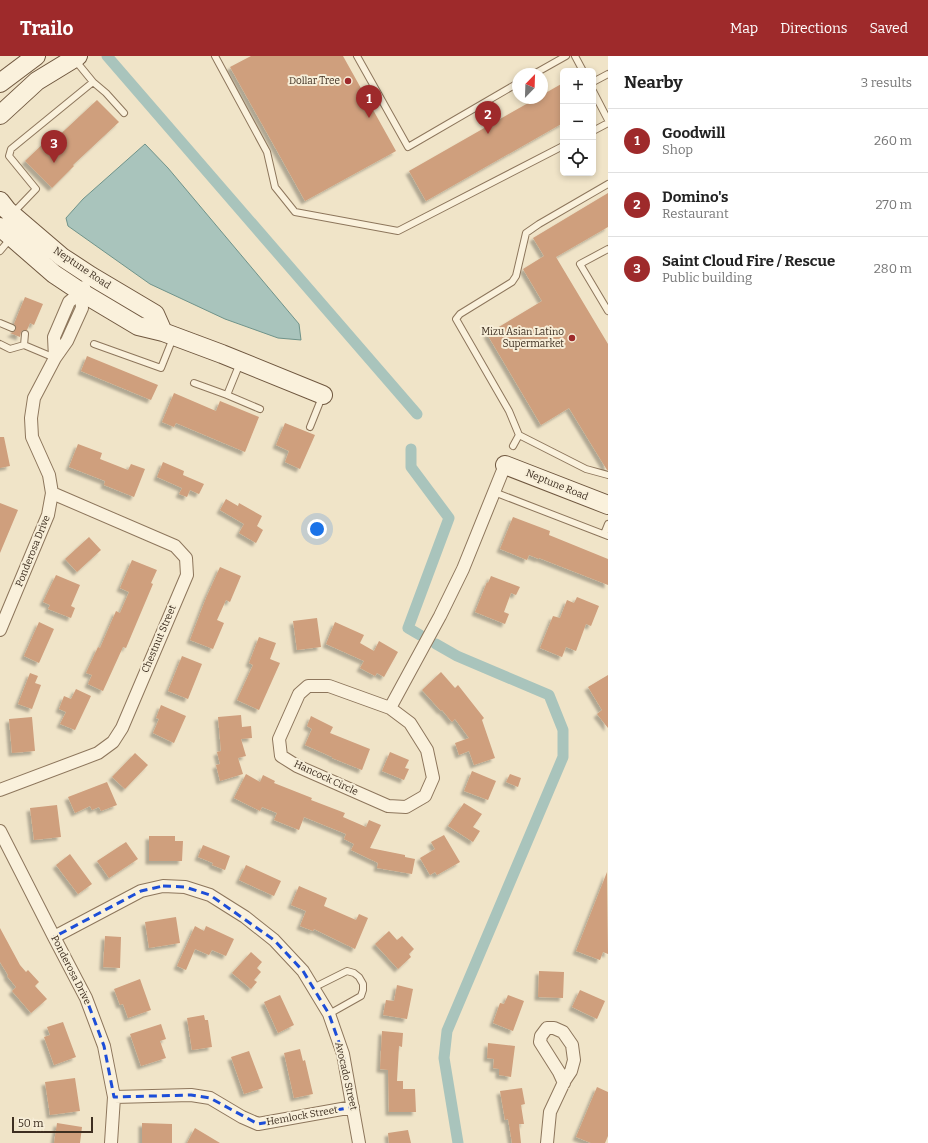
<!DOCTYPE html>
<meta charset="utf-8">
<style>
:root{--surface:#fff;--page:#f2f2f2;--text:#222;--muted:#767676;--line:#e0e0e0;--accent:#9e2a2b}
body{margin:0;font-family:Bitter,serif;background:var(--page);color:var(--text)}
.controls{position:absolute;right:12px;top:12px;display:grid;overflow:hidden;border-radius:6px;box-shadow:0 2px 6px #0003}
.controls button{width:36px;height:36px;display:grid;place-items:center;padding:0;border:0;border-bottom:1px solid var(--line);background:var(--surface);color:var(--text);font:20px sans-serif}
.compass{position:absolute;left:512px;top:12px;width:36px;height:36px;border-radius:50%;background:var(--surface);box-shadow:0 2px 6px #0003;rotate:23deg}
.scale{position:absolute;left:12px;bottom:10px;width:81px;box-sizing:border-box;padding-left:4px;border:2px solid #3d2e20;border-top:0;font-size:11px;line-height:14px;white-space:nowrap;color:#3d2e20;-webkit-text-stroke:3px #f7eed8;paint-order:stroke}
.you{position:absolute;left:317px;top:473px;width:14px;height:14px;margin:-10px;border:3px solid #fff;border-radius:50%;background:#1a73e8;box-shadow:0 0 0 6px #1a73e833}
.badge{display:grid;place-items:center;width:26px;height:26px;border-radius:50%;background:var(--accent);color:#fff;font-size:13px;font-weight:700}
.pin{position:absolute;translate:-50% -33px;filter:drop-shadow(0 1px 2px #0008)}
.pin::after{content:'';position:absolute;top:21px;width:14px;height:12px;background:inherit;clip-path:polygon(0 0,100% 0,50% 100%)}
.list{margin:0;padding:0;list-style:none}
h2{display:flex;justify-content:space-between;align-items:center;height:52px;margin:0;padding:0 16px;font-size:17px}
h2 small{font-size:13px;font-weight:400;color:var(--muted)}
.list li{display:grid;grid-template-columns:26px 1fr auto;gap:12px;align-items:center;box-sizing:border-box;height:64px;padding:0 16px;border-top:1px solid var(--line)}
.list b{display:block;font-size:15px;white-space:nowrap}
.list p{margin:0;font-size:13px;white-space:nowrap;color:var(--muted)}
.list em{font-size:13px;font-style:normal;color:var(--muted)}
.icon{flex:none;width:22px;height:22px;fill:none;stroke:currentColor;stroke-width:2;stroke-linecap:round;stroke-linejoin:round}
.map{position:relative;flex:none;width:608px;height:1087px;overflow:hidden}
header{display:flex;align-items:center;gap:24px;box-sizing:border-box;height:56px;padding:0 20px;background:var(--accent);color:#fff}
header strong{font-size:19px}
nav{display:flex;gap:22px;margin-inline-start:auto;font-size:14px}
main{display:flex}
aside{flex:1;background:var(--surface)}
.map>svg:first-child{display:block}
.water{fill:#a9c4bc;stroke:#6f938a}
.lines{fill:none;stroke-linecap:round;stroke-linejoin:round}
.canal{stroke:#a9c4bc;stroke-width:11}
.building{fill:#cf9f7d;filter:url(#shadow)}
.lane-casing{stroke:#8d765c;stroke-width:8}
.street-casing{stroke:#8d765c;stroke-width:14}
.secondary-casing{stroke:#6f573f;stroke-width:20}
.lane{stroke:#faf1dc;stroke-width:6}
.street{stroke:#faf1dc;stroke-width:12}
.secondary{stroke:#faf1dc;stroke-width:18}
.marked{fill:none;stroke:#1d4ed8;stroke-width:3;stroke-dasharray:8 5;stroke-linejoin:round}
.poi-dot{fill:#9e2a2b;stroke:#f7eed8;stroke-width:1.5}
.labels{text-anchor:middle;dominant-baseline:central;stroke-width:4;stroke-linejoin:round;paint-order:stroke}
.poi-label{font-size:10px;fill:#3d2e20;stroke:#f7eed8;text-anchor:end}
.street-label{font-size:10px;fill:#3d2e20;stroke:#f7eed8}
</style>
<header>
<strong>Trailo</strong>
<nav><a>Map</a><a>Directions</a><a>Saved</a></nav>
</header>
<main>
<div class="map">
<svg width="608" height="1087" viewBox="0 0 608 1087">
<defs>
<filter id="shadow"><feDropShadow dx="-3.5" dy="3.5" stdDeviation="1" flood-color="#0004"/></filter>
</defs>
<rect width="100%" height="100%" fill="#f0e4c8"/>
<path class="water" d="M145,88L168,112L299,268L301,284L278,282L225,263L150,228L68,170L66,162L83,143Z"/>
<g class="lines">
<path class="canal" d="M107,0L417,358
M411,393V411L449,462L408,572L420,579
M436,588L457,600L549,639L563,674V701L447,975L444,1002L458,1087"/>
</g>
<path class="building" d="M251,0H343L396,95L305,145L230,11Z
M563,27V67L426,145L409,115L537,42H542V39Z
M97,44L119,66L73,109L74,110L52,132L25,105L48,83L51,87Z
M608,137V171L556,201L608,288V414H607L569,352L541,369L487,278L542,245L523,213L544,200L533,182Z
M25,241L43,248L34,269L30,267L27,274H23L21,276L20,281L10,277L14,276L16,273V270L14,268Z
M87,300L158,329L151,344L81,315Z
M174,337L216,355L220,345L259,361L245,396L176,367L174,371L162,366Z
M285,367L315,379L300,413L285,406L289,395L276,389Z
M0,381H4L10,410L0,412Z
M78,388L102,397L100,403L128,414L131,408L145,413L134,441L104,429L105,425L69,411Z
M163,406L184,415L183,419L204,428L199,438L190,434L187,441L179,438L182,432L157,421Z
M226,443L238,450L239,447L262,460L257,470L263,474L256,487L239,477L244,468L220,454Z
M0,447L18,454L0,497Z
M513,461L550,475L549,479L608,503V529L539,502V503L529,499L527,504L500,493Z
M89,481L101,494L77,516L65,503Z
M132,504L157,514L151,527L153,528L126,592L123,591L103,635L88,628L92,619L86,617L98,591L100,592L116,555L120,557L129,536L120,532Z
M220,511L241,520L230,546L226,544L217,564L224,567L213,593L190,584L206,542Z
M56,519L80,529L71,550L75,552L71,562L48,553L50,549L43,546Z
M491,520L520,531L516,539L511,537L504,556L509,558L505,568L475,556L487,526L488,527Z
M577,541L599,550L591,570L586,568L576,595L566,591L562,601L540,592L553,560L560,562L567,544L574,547Z
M317,562L321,591L297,594L293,565Z
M39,566L54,573L39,607L24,600Z
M335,566L364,579L360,587L374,595L379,585L398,596L384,621L377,617L375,620L360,612L364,605L326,588Z
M259,581L276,587L270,603L280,607L259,654L237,644L253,609L249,607Z
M182,600L202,608L188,643L168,635Z
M441,616L455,632L458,629L484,662L482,664L495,702L474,709L469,695L459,699L455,687L469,682L455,663L452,666L442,654L441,655L422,634Z
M30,617L38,620L35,627L41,629L32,653L18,648Z
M608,619V672L597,658L602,654L588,631Z
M76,633L91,640L75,674L60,668L66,656L59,653L64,640L71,643Z
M161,649L186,660L174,687L153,677L159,663L156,662Z
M241,659L242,671L251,670L252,682L241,683L246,700L238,702L243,718L220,725L216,709L220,708L217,696L221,695L218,661Z
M311,660L333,671L330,677L370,693L362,714L332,702V701L305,689L312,673L307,670Z
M32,661L35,695L12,697L9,663Z
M390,696L409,704L405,712L409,713L404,724L382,715Z
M135,697L148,709L125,733L112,721Z
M472,715L496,725L488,744L464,735Z
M246,718L260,726L263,719L275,725L274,727L312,742L311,744L345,757L343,761L366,771L369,764L381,769L370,792L405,799V801L415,803L412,818L377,812L378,807L351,794L354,788L344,783L346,778L304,761L299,774L274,764L277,757L262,751L260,755L234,742Z
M510,718L521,722L518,731L506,726Z
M107,726L117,749L101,755L99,751L92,754L90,750L75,757L68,741Z
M464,747L482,758L473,771L480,775L473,786L448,770Z
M57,749L61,781L34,784L30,752Z
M444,779L460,806L437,819L435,816L430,819L420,802L435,793L431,786Z
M149,780H175V785H183L182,805H149Z
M126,786L138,803L109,822L97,805Z
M203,789L230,800L225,814L212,809L213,807L198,801Z
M70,798L92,828L78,838L56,809Z
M246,809L281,825L274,840L239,824Z
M607,816L608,898L603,896L600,904L576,895Z
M299,830L327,842L324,850L356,864L359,858L368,862L355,893L314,873L313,875L300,870L306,855L291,849Z
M176,861L180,887L149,892L145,866Z
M195,870L204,875L206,870L234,883L226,900L212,894L209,899L195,893L186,914L177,910Z
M0,872L20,909L26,916L28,914L39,926L35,930L47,943L31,957L12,935L16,931L7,920L8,919L0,906Z
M389,875L397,884L402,880L414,893L409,898L411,901L398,913L375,888Z
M105,880L121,881L120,912L103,911Z
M251,896L262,906L257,912L261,916L254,924L257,926L251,933L232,917Z
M539,915L564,916L563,942L538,941Z
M140,923L151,954L128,962L123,948L120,949L114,933Z
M397,929L413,933L407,963L383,959L386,944L394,945Z
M580,934L605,945L597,963L572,951Z
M280,939L294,969L278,977L264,946Z
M508,939L524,945L513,975L493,967L500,947L504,948Z
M204,959L205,964H208L212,991L192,994L187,962Z
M63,966L76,1001L54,1009L44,981L50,979L47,971Z
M161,968L166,983L160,985L166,1002L141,1010L130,978Z
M382,975L403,977L402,991L399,990L397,1025H403V1033H415L416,1056H389L388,1014L380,1013Z
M488,987L515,990L511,1021L499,1019V1013L493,1012L494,1003L487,1002Z
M300,993L303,1005L305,1004L313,1038L294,1042L284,997Z
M249,995L263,1032L244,1038L231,1001Z
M75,1022L80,1055L50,1059L45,1026Z
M597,1031L608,1036V1080L605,1087H591L576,1081Z
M522,1032L525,1048L521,1049L524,1068H519L521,1087H512L508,1063L505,1064L500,1035Z
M57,1067L82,1071L80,1087H54Z
M142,1067L172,1068V1087H142Z
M195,1072L220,1087H187Z
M408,1074L411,1087H389L388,1077Z"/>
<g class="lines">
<defs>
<path id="lane" d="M215,0L267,96L275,131L295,156L398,175L563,90
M357,0L408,91L518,27
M575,0L583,15
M534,18L566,0
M93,26L106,37L124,57
M593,26L608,18
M593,35L608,64
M593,75L608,67
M13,157L36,133L9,100L11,93L93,26L75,4
M608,193L580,208L608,255
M0,195L11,182
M0,267L12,272
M25,278L24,289L55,302
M0,288L10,293L24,289
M94,288L161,312L173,282
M240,307L227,339L260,353
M194,327L227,339
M310,371L322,341
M519,379L586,413L608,419
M513,390L519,379L509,355L456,263L460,258L512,226L516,220L526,177L539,168L608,128
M494,436L608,480
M604,478L608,468
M313,932L347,915L354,917L359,921L363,928V934L361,940L329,958"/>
<path id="street" d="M55,302L54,281L69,246L81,236L84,231
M0,574L48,459L52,437L49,419L32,381L31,362L34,342L55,302L67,285L82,252L81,236
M308,630H329L390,652L410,667L427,694L433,722L425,740L406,751L388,750L297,710L281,700L279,683L299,638Z
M390,652L440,560L463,513L505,409
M0,734L98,697L113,686L122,672L187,519L186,502L175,490L52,437
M0,775L54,881L86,942L104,990L114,1041L111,1087
M54,881L141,835L163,830L185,831L210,839L245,861L274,884L303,915L329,958L343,998L359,1087
M114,1041L191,1039L210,1042L242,1061L258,1068L353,1051
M547,1087L550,1056L565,1024L571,1015L574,1004L572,989L563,976L554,972H547L541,980L540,986L559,1016L564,1027"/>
<path id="secondary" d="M0,27L36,0
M0,59L37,25L78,0
M0,145L7,154L62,201L91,220L155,258L163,276
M0,171L54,218L81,236L138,270L163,276L222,298L323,339
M505,409L608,449"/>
</defs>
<use href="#lane" class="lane-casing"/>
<use href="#street" class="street-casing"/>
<use href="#secondary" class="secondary-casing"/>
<use href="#lane" class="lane"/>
<use href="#street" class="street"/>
<use href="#secondary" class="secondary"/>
</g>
<path class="marked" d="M163,830L185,831L210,839L274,884L303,915L329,958L343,998L353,1051L258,1068L210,1042L191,1039L114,1041L104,990L86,942L54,881L141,835Z"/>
<g class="poi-dot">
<circle cx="348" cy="25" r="4"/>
<circle cx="572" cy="282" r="4"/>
</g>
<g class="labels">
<g class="poi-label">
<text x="340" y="25">Dollar Tree</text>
<text x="564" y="276">Mizu Asian Latino<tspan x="564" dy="12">Supermarket</tspan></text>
</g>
<g class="street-label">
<text transform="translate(82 212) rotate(34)">Neptune Road</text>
<text transform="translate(557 429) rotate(22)">Neptune Road</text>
<text transform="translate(33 495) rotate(-68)">Ponderosa Drive</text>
<text transform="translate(159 583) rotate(-67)">Chestnut Street</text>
<text transform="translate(326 722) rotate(25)">Hancock Circle</text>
<text transform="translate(71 914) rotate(63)">Ponderosa Drive</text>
<text transform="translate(346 1020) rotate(77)">Avocado Street</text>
<text transform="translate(302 1060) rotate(-10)">Hemlock Street</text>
</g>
</g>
</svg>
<div class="controls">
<button>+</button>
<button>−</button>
<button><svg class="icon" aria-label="locate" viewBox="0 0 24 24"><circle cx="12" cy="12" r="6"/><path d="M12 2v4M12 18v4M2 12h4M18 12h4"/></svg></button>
</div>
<svg class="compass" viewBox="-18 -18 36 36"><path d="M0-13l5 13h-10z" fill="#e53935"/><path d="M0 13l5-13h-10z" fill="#767676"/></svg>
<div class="scale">50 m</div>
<div class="you"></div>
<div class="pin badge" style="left:369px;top:62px">1</div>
<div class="pin badge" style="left:488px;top:78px">2</div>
<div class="pin badge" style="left:54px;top:107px">3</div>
</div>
<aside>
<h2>Nearby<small>3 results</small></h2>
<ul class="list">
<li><span class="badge">1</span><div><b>Goodwill</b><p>Shop</p></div><em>260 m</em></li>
<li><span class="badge">2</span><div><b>Domino's</b><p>Restaurant</p></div><em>270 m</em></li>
<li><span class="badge">3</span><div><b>Saint Cloud Fire / Rescue</b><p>Public building</p></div><em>280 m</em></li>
</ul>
</aside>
</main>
